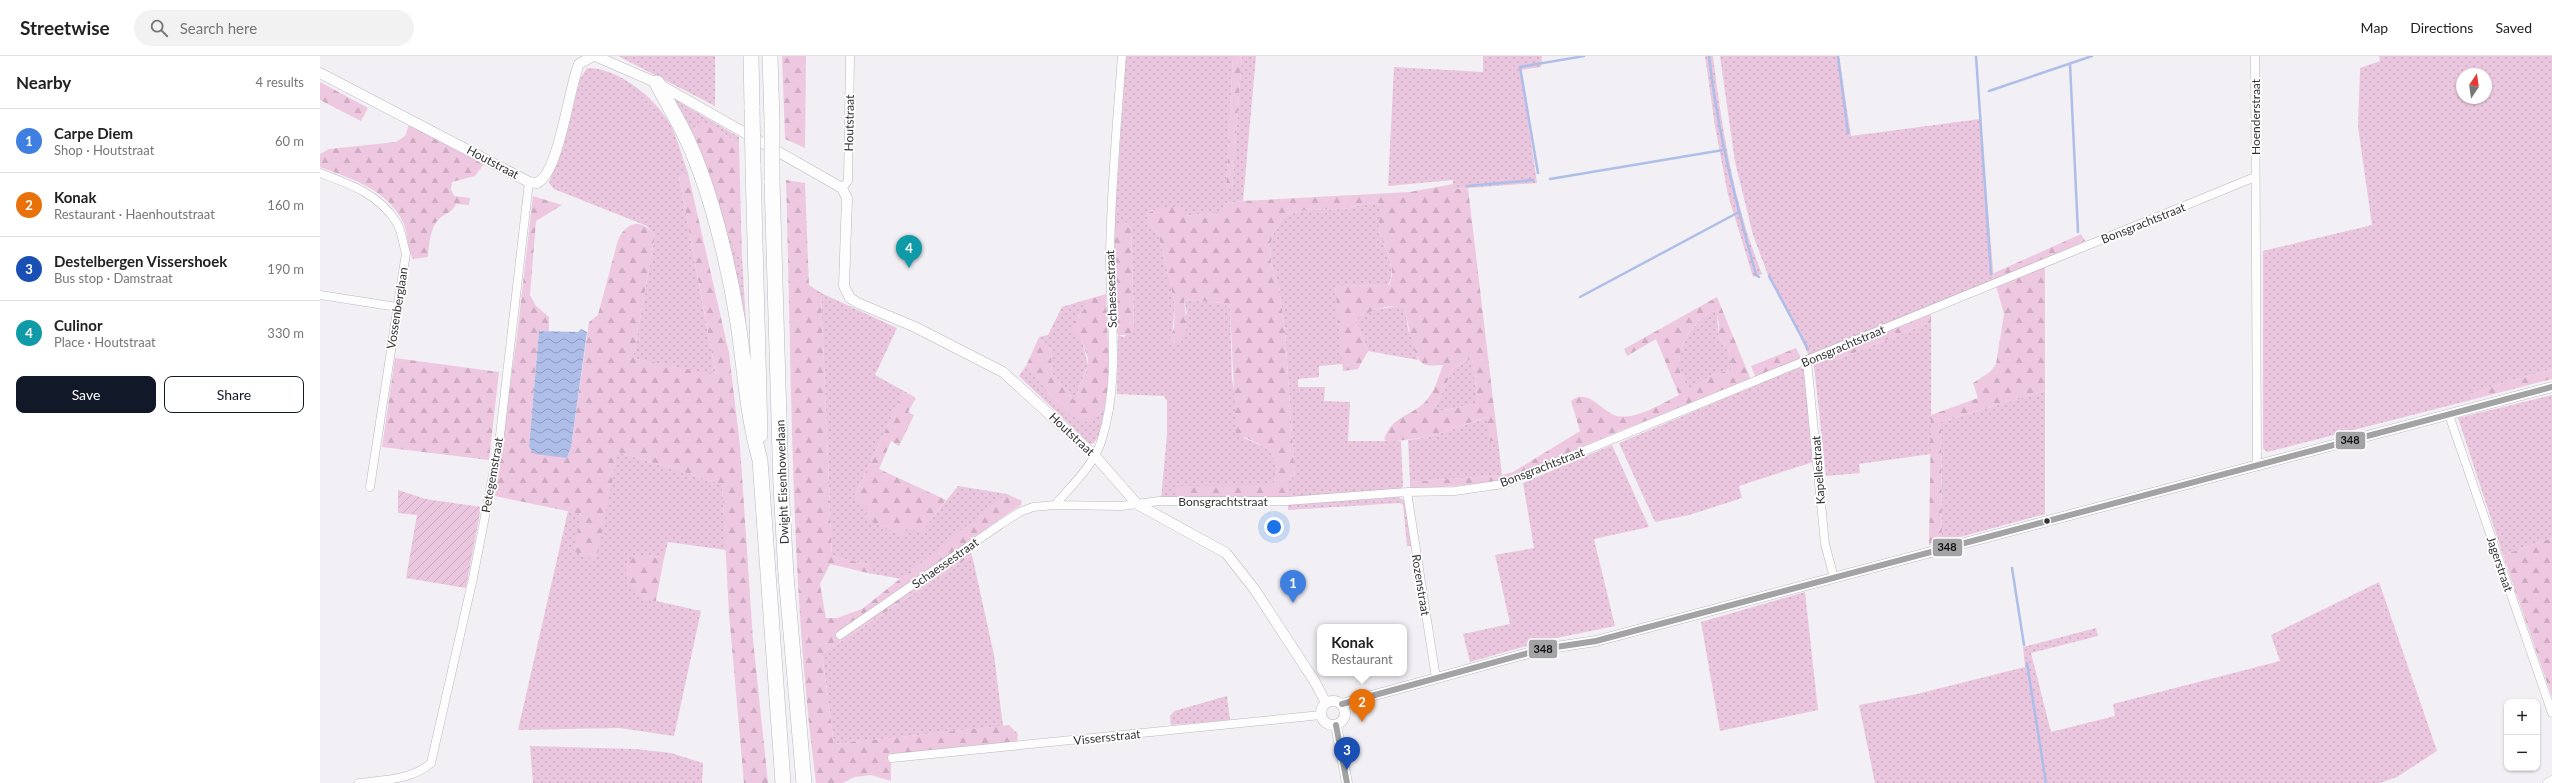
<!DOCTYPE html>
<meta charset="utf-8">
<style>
body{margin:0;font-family:Lato,sans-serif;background:#f2f2f2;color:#222}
.controls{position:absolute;right:12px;bottom:12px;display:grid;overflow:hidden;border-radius:8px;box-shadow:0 1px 3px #0004}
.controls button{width:36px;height:36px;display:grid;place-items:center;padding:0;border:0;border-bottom:1px solid #e0e0e0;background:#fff;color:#222;font:20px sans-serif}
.compass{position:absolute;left:2136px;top:12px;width:36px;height:36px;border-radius:50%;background:#fff;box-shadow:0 1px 3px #0004;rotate:13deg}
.you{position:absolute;left:954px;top:471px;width:14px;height:14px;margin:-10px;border:3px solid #fff;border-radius:50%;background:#1a73e8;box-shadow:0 0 0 6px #1a73e833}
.badge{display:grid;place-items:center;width:26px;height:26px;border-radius:50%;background:#111827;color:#fff;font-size:13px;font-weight:700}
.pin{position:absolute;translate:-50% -33px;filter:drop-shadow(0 1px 2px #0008)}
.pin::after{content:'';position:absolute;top:21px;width:14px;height:12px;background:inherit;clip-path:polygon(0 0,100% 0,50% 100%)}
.popup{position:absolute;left:997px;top:568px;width:90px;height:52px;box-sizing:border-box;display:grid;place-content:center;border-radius:8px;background:#fff;filter:drop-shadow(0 1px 3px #0005);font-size:13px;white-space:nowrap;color:#767676}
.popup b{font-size:15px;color:#222}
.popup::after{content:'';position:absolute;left:50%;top:100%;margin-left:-8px;border:8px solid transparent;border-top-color:#fff}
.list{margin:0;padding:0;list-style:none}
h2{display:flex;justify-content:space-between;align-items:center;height:52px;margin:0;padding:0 16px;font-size:17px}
h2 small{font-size:13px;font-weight:400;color:#767676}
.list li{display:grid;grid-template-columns:26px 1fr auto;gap:12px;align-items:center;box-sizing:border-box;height:64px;padding:0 16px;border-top:1px solid #e0e0e0}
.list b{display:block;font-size:15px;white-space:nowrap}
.list p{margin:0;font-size:13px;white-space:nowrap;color:#767676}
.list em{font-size:13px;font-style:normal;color:#767676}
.actions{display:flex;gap:8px;padding:12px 16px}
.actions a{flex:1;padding:9px 0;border:1px solid #111827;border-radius:8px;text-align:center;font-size:14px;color:#111827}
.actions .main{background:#111827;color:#fff}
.icon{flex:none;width:22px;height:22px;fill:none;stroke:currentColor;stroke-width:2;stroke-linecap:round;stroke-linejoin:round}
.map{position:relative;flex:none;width:2232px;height:727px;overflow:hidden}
header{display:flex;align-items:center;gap:24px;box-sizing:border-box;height:56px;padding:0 20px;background:#fff;border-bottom:1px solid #e0e0e0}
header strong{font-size:19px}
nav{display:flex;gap:22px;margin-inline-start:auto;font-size:14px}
.search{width:280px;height:36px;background:#f2f2f2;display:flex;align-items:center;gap:10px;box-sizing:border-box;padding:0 14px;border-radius:22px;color:#767676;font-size:15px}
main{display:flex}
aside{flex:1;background:#fff}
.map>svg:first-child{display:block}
.grass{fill:url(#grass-dots);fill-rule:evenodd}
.forest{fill:url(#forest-firs);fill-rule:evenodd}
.garden{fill:url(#garden-furrows)}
.water{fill:url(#water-waves)}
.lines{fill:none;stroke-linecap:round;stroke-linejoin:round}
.stream{stroke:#aebee9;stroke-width:2.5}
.minor-casing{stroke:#bab8bc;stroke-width:9}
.tertiary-casing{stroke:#bab8bc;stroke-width:11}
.motorway-casing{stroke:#bab8bc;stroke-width:16}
.minor{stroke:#fdfdfe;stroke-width:8}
.tertiary{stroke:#fdfdfe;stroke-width:10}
.motorway{stroke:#fdfdfe;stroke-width:15}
.motorway-bridge-casing{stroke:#bab8bc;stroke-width:16;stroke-linecap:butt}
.motorway-bridge{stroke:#fdfdfe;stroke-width:15}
.bus-1-casing{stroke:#fff;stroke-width:9}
.bus-1{stroke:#a3a2a4;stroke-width:6}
.bus-dot{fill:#333135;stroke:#fff;stroke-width:1.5}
.labels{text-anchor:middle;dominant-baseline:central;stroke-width:3.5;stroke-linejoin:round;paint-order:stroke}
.street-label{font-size:12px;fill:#333135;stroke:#fff}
.line-badge{stroke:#fff;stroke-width:1.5}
.pale-badge-label{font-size:11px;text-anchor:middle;font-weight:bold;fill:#111}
</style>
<header>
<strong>Streetwise</strong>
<div class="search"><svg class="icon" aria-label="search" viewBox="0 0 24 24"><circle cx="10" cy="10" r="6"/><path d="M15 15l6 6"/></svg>Search here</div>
<nav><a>Map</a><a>Directions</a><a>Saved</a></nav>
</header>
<main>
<aside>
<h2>Nearby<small>4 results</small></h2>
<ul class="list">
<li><span class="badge" style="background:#3f7fe0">1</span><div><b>Carpe Diem</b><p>Shop · Houtstraat</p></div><em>60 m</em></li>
<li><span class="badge" style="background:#e8710a">2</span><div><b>Konak</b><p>Restaurant · Haenhoutstraat</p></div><em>160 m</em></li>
<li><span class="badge" style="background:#1a4fb4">3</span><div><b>Destelbergen Vissershoek</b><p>Bus stop · Damstraat</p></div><em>190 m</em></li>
<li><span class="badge" style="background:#0f9aa8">4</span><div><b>Culinor</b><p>Place · Houtstraat</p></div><em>330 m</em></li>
</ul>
<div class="actions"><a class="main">Save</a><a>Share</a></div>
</aside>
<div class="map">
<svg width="2232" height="727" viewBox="0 0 2232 727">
<defs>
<pattern id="grass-dots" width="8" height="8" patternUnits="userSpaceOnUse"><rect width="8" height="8" fill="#eac7de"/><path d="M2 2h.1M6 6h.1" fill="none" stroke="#c9abbf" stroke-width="1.8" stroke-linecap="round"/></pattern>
<pattern id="forest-firs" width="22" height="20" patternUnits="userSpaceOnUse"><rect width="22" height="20" fill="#eec8e0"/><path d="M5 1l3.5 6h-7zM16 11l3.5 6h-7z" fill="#cdacc1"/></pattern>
<pattern id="garden-furrows" width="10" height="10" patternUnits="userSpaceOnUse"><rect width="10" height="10" fill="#eac7de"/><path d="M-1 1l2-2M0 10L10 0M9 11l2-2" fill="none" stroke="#c9abbf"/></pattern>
<pattern id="water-waves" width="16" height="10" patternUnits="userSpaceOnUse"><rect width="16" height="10" fill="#aebee9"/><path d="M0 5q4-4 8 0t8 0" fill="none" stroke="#8e9bbe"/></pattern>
</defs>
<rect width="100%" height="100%" fill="#f2f0f5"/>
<path class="grass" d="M298 0H395V50Z
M806 0H913L906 132H912L922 0H936L923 145 903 148 904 156 864 160 832 154 827 158V164L839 181 855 248 852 279 867 258 864 244 902 247 910 252 912 324 924 382 947 392 957 406 954 429 841 443 847 378V345L844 340 797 338 798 279 804 281 814 272 811 170 794 175Z
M1163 0H1222L1221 11 1201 14 1217 127 1133 133V124L1068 130 1074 11 1163 16Z
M1385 0H1393C1402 74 1414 148 1442 218L1433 221 1408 139 1395 70Z
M1400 0H1519L1531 80 1660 63 1674 224 1489 301 1473 263 1449 222 1433 179 1415 106Z
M2059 0H2232V313L2150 337 2151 344 1947 396 1943 392V195L2052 169 2038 71 2040 12 2060 5ZM2142 18H2166V42H2142Z
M267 12C299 12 335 42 350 68 358 83 362 101 368 117L359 121 396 320 313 302 335 179 327 170 234 133 229 127 247 76 260 23Z
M354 43 419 81V89L396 71H377L371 78Z
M1053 147 1062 150C1062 157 1058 167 1059 175 1063 191 1078 212 1068 229L1015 230 1023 308 999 310V321L978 323V331H1005L1004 345 1030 346 1028 385H1081L1083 430 1081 433 968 441V424L975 423 965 276 959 231 951 207 950 189 954 176 964 160 985 154 1022 153Z
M398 166C403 170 408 175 411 181 415 189 411 198 422 202L426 267H422Z
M501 237 577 272 555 319 584 335 533 443 587 471 601 476 638 430 687 438 582 523 548 517 550 509 512 500Z
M765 244V252L758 260V277L762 284 768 310 759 331 757 345 754 344 732 317 731 294 719 281 728 279 742 251Z
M1078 250 1085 251 1088 274 1094 283 1098 304 1048 295 1036 265 1047 255Z
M1394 255 1397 258 1399 282 1408 294 1413 313 1392 319 1369 334C1366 327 1358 316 1359 308 1359 288 1376 261 1394 255Z
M1611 266V398L1539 408 1540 417 1506 420 1494 310 1496 306 1513 298 1516 304Z
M1152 302 1158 347 1120 355 1115 352 1133 313Z
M707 308 730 339 746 355 777 360 785 351 779 379 774 387 770 388 699 320Z
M1479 311 1485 314 1493 406 1419 430 1422 442 1369 459 1335 466 1299 387Z
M1725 335V458L1622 486 1621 366Z
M2232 339V482L2183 499 2138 362Z
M1168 361 1170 385H1178L1182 419 1090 426 1088 384 1109 381Z
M1292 389 1329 471 1274 483 1295 570 1231 583 1150 606 1143 578 1190 568 1175 499 1214 492 1203 427Z
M298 396 402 428 406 494 348 486 344 502 328 499 324 545H336L381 555 354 680 300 672 198 674 248 455 261 458Z
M1079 441 1086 446 1091 490H1087L1083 449 1080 447 968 454V449Z
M652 499 674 599 683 670 514 688 502 598Z
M2059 526 2117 695 2077 721 2060 727H1555L1539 649 1597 638 1705 611 1703 591 1776 572 1778 580 1711 597 1731 676 1795 660 1793 648 1960 605 1951 579Z
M1485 536 1498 654 1400 675 1381 566Z
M907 640 910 664 851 669 850 660 854 655Z
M210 690 315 693 351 697 383 707 382 727H213Z"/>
<path class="forest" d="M462 0H486L485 92 465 83Z
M913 0H922L912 132H906Z
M0 26 48 52 41 65 0 44Z
M386 67 396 71 419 89 422 202 415 199 411 182 398 166 371 78 377 71Z
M89 69 164 108 155 120 132 126 131 133 134 140 150 142 149 149 136 148C133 156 126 157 120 162 110 171 109 188 108 201L93 203C87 194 88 179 84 168 69 134 32 123 0 111V98L9 93 76 86 85 80Z
M368 117 409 297 420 390 433 584 448 727H424L409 558 402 428 298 396 276 506 254 495 261 458 175 440 197 280 213 140 242 149 216 165 210 239 216 250 229 261V275H219L209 391 247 402 251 391 269 266 278 259 298 184C307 164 322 163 335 179L313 302 396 319 359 121Z
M466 124 485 127 489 229 501 237 512 500 551 509 548 517 510 508 500 528 506 562H517L542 553 687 438 702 445 701 449 645 487 652 499 502 598 514 688 689 669 698 678 697 686 571 698V725L551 719 534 721 523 727H496C470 528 472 325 466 124Z
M1133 128 1134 133 1148 132 1178 385H1170L1167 361 1109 381 1068 386 1064 383C1072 360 1091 360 1105 346 1115 336 1118 322 1123 309 1116 309 1107 311 1102 307 1094 302 1086 261 1085 251 1068 248 1049 253 1036 265L1048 295 1038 313 1023 315 1015 230 1069 229C1078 212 1063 191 1059 175 1057 168 1062 157 1062 150L1053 147 1022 153 985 154 964 160 954 176 950 189 951 207 959 231 965 276 975 423 968 424V441L856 443V434L861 430 954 429 957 406 947 392 916 377 910 252 902 247 864 244C865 260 873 280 854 288L849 285 854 272 855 248 839 181 827 164V158C837 150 850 151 862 151L864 160 903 156V148L923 145 1090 136ZM1152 302 1158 347 1120 355 1115 352 1133 313Z
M806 166 811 170 814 272 811 279H798L796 272 794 175 795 170Z
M1761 178 1765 185 1725 203V335L1621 366 1622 486 1609 489 1611 359 1658 342 1653 327 1670 316 1676 308 1684 258 1676 230 1684 227 1681 220 1674 224V217Z
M786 238 789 318 785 351C781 356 775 363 769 365 750 371 717 322 707 308L719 281 731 294 732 317 754 344H757L759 331 767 314 768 303 762 284 751 272 752 268 765 252V244Z
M1397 241 1431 324 1302 374 1178 426 1090 434V426L1182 419 1193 416 1260 375 1251 345C1268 331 1282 356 1297 360 1317 364 1342 347 1359 339L1336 283 1307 300 1304 293ZM1394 255 1397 258 1399 268V282L1408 294 1413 313 1392 319 1369 334C1366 327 1358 316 1359 308 1359 287 1376 261 1394 255Z
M1611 258V266L1516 304 1513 298Z
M1476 292 1482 304 1436 322 1431 310Z
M75 302 179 316 169 404 62 391Z
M2232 313V323L2151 344 2149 337Z
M584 335 596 342 588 356 594 359 579 390 571 385 559 413 626 444 601 477 587 471 583 481 544 462 549 452 533 443Z
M2232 482V641L2183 499Z
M328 499 344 502 336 545H324C312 532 302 524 307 506L316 500Z"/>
<path class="garden" d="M78 434 106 443 161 451 146 532 86 522 97 459 78 457Z"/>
<path class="water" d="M261 273 267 276 251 391 247 402 215 398 209 391 219 275 258 276Z"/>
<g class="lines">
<path class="stream" d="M1389 0C1397 75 1416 146 1436 219L1439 221
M1518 0 1528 77
M1656 0 1671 218
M1750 8 1758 176
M1669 35 1772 0
M1218 117 1200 11 1264 0
M1230 123 1403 94
M1148 130 1213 124
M1449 220 1488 293
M1260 241 1419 156
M1692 512 1704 589
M1707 607 1726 727"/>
<g class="minor-casing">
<path id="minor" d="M1935 0 1937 404 1939 410
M0 117C30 128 59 138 77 167 82 176 83 188 86 197L50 431
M522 132 528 125 530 0
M0 239 77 251
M1487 305 1505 488 1514 522
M2129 359 2232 657
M1087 436 1116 622
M735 449C751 430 773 410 781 386 801 325 790 262 790 199 791 132 797 67 802 0
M520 579 681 468 700 456 713 451 735 449 802 450 839 445H967L1087 436 1135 435 1183 428 1935 121
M572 702 1001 659
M39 727C64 724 92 724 111 707L153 522 179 388 209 126
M2227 727 2232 724"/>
</g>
<g class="tertiary-casing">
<path id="tertiary" d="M275 0 337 27 522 132 527 142 524 230 530 242 538 247 595 271 683 316 775 400 817 448 906 497 935 534 995 626 1006 647
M0 17 209 126 217 127C239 118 249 31 259 8L273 0
M1001 657a12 12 0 1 1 24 0a12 12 0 1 1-24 0Z
M1022 648 1223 593 1276 585 2232 331
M1016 669 1027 727"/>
</g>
<g class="motorway-casing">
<path id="motorway" d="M431 0 432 52
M450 0 452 65
M337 27C345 43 355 59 363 75 389 126 409 209 418 267 425 313 427 358 440 404L463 727
M433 108 440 379
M452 125 461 430 466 519 484 727"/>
</g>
<use href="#minor" class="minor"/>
<use href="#tertiary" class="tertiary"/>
<use href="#motorway" class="motorway"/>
<g class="motorway-bridge-casing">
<path id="motorway-bridge" d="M432 52 433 108
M452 65V125"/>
</g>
<use href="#motorway-bridge" class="motorway-bridge"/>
<g class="bus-1-casing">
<path id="bus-1" d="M1022 648 1223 593 1276 585 2232 331
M1016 669 1027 727"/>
</g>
<use href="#bus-1" class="bus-1"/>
</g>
<circle class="bus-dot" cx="1727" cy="465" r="3.5"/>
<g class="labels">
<g class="street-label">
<text transform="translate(1935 61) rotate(-90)">Hoenderstraat</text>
<text transform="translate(529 67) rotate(-89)">Houtstraat</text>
<text transform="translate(173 106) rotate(28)">Houtstraat</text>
<text transform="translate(1823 167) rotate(-22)">Bonsgrachtstraat</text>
<text transform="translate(791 233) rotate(-92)">Schaessestraat</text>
<text transform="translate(77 252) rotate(-81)">Vossenberglaan</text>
<text transform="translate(1523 290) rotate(-23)">Bonsgrachtstraat</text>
<text transform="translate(752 378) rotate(43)">Houtstraat</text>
<text transform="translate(1222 411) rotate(-21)">Bonsgrachtstraat</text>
<text transform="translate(1498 414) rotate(-94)">Kapellestraat</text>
<text transform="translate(172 419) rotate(-80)">Petegemstraat</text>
<text transform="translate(462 426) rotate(-92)">Dwight Eisenhowerlaan</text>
<text x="903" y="445">Bonsgrachtstraat</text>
<text transform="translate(625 507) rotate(-35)">Schaessestraat</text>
<text transform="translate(2180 508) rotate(71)">Jagerstraat</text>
<text transform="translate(1101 529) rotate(81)">Rozenstraat</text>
<text transform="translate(787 681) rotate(-6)">Vissersstraat</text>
</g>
</g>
<g class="line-badge">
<rect x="2015" y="375" width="31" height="19" rx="4" fill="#a3a2a4"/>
<rect x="1612" y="482" width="31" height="19" rx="4" fill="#a3a2a4"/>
<rect x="1208" y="583" width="30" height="20" rx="4" fill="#a3a2a4"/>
</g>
<g class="pale-badge-label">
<text x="2030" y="388">348</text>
<text x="1627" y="495">348</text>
<text x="1223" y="597">348</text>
</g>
</svg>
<div class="controls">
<button>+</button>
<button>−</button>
</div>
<svg class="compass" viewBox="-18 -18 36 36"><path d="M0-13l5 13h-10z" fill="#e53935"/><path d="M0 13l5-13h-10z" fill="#767676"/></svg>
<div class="you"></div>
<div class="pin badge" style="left:973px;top:547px;background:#3f7fe0">1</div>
<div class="pin badge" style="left:1042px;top:666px;background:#e8710a">2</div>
<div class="popup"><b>Konak</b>Restaurant</div>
<div class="pin badge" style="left:1027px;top:714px;background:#1a4fb4">3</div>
<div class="pin badge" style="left:589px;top:212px;background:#0f9aa8">4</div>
</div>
</main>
